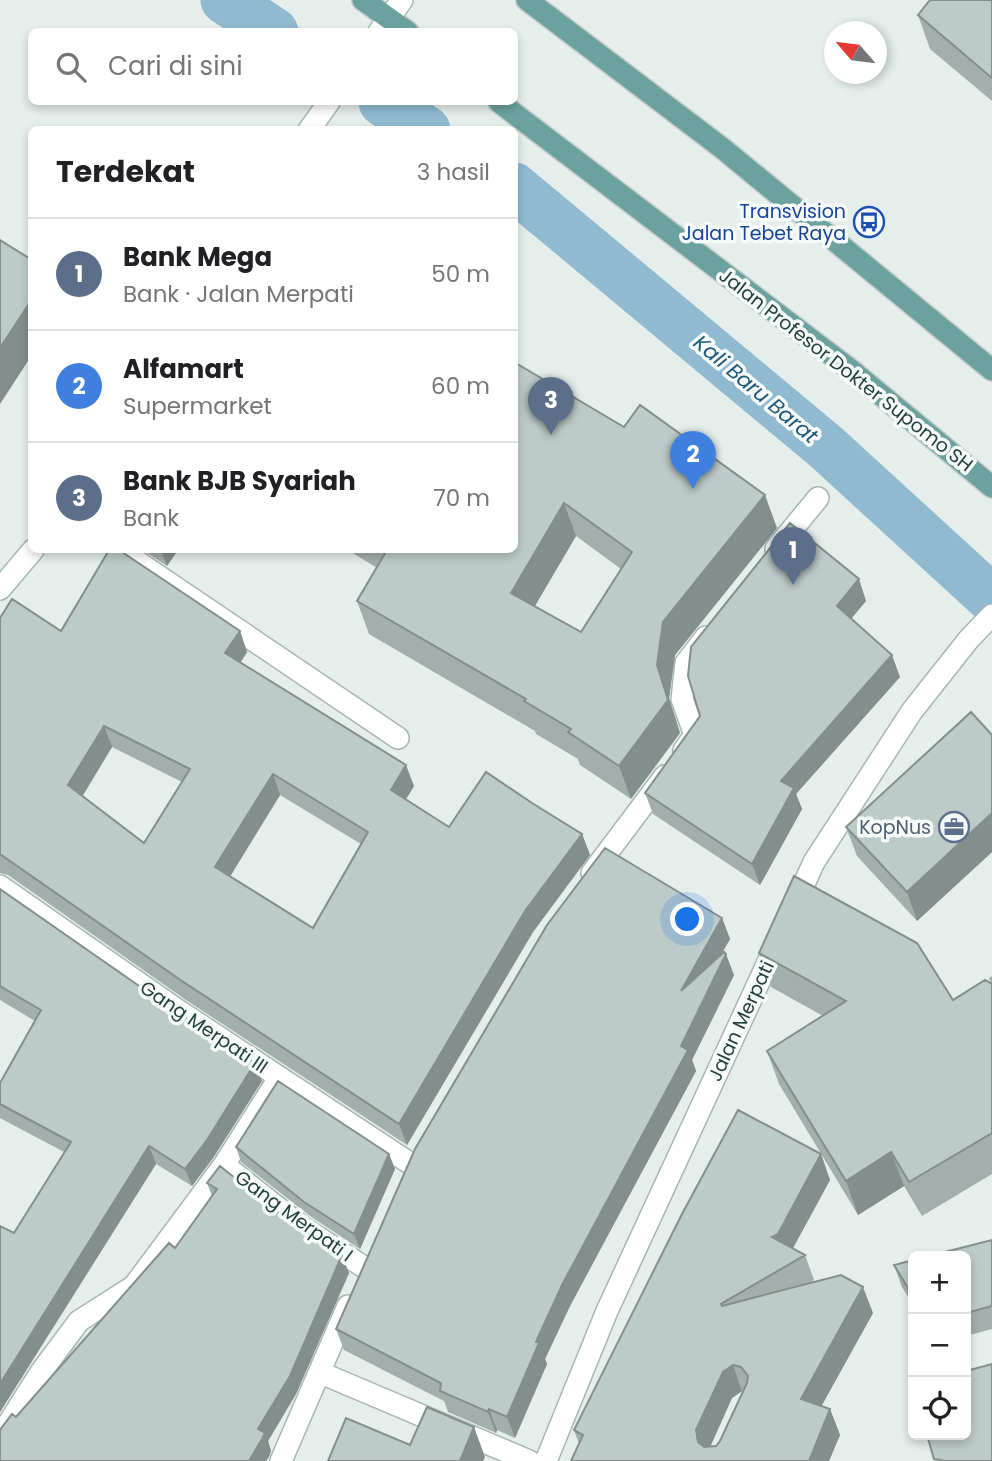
<!DOCTYPE html>
<html lang="id">
<meta charset="utf-8">
<style>
body{margin:0;font-family:Poppins,sans-serif;background:#f2f2f2;color:#202124}
.controls{position:absolute;right:21px;bottom:21px;display:grid;overflow:hidden;border-radius:10px;box-shadow:0 4px 10px #0003}
.controls button{width:63px;height:63px;display:grid;place-items:center;padding:0;border:0;border-bottom:2px solid #e0e0e0;background:#fff;color:#202124;font:35px sans-serif}
.compass{position:absolute;left:824px;top:21px;width:63px;height:63px;border-radius:50%;background:#fff;box-shadow:0 4px 10px #0003;rotate:298deg}
.you{position:absolute;left:688px;top:920px;width:24px;height:24px;margin:-18px;border:5px solid #fff;border-radius:50%;background:#1a73e8;box-shadow:0 0 0 10px #1a73e833}
.badge{display:grid;place-items:center;width:46px;height:46px;border-radius:50%;background:#7d5a40;color:#fff;font-size:23px;font-weight:700}
.pin{position:absolute;translate:-50% -58px;filter:drop-shadow(0 2px 4px #0008)}
.pin::after{content:'';position:absolute;top:37px;width:24px;height:21px;background:inherit;clip-path:polygon(0 0,100% 0,50% 100%)}
.list{margin:0;padding:0;list-style:none}
h2{display:flex;justify-content:space-between;align-items:center;height:91px;margin:0;padding:0 28px;font-size:30px}
h2 small{font-size:23px;font-weight:400;color:#757577}
.list li{display:grid;grid-template-columns:46px 1fr auto;gap:21px;align-items:center;box-sizing:border-box;height:112px;padding:0 28px;border-top:2px solid #e0e0e0}
.list b{display:block;font-size:26px;white-space:nowrap}
.list p{margin:0;font-size:23px;white-space:nowrap;color:#757577}
.list em{font-size:23px;font-style:normal;color:#757577}
.icon{flex:none;width:38px;height:38px;fill:none;stroke:currentColor;stroke-width:2;stroke-linecap:round;stroke-linejoin:round}
.map{position:relative;flex:none;width:992px;height:1461px;overflow:hidden}
.search{position:absolute;background:#fff;box-shadow:0 4px 10px #0003;left:28px;top:28px;width:490px;height:77px;display:flex;align-items:center;gap:18px;box-sizing:border-box;padding:0 24px;border-radius:10px;color:#757577;font-size:26px}
.panel{position:absolute;background:#fff;box-shadow:0 4px 10px #0003;left:28px;top:126px;width:490px;height:427px;border-radius:10px}
.map>svg:first-child{display:block}
.lines{fill:none;stroke-linecap:round;stroke-linejoin:round}
.canal{stroke:#8fbad0;stroke-width:49}
.street-casing{stroke:#a7b6b3;stroke-width:24}
.secondary-casing{stroke:#a3b9b5;stroke-width:24}
.primary-casing{stroke:#c2c9c9;stroke-width:24}
.street{stroke:#fff;stroke-width:21}
.secondary{stroke:#fff;stroke-width:21}
.primary{stroke:#6ba29e;stroke-width:21}
.wall{fill:#a3afac;fill-rule:evenodd}
.shaded-wall{fill:#848e8c}
.building{fill:#bdcbc8;stroke:#848e8c;stroke-width:2;fill-rule:evenodd}
.labels{text-anchor:middle;dominant-baseline:central;stroke-width:7;stroke-linejoin:round;paint-order:stroke}
.transit-label{font-size:19px;fill:#164399;stroke:#f6faf9;text-anchor:end}
.street-label{font-size:19px;fill:#243f3d;stroke:#f6faf9}
.service-label{font-size:19px;fill:#4e5e75;stroke:#f6faf9;text-anchor:end}
.water-label{font-size:21px;font-style:italic;fill:#205a7a;stroke:#f6faf9}
</style>
<div class="map">
<svg width="992" height="1461" viewBox="0 0 992 1461">
<rect width="100%" height="100%" fill="#e5eeeb"/>
<g class="lines">
<path class="canal" d="M225 0 274 32
M383 102 426 130
M514 187 826 447 992 599"/>
<g class="street-casing">
<path id="street" d="M776 549 818 498
M120 550 398 738
M684 750 695 735 682 699 686 663 706 637
M592 873 665 776
M0 886 179 1011 411 1164
M794 906 814 862 912 711 969 639 992 615
M224 1165 302 1227 364 1267
M321 1373 529 1461
M0 1437 41 1372 79 1321 134 1286 224 1165 279 1078
M281 1461 348 1306
M546 1461 607 1311 776 945"/>
</g>
<g class="secondary-casing">
<path id="secondary" d="M379 32 402 0
M309 130 329 102
M0 589 33 550"/>
</g>
<g class="primary-casing">
<path id="primary" d="M363 0 408 32
M527 0 722 148 992 370
M499 102 851 370 992 487"/>
</g>
<use href="#street" class="street"/>
<use href="#secondary" class="secondary"/>
<use href="#primary" class="primary"/>
</g>
<path class="wall" d="M992 0V101L930 49 918 15Z
M514 362 777 528 675 655 669 698 680 733 631 799 580 765 578 759 536 734 535 731 369 634 357 601 377 568 348 550H514ZM576 536 621 569 581 632 535 606Z
M143 550H178L167 566Z
M866 601 851 619 900 677 796 794 802 809 760 885 653 814 645 793 700 716Z
M0 618 61 631H240L247 652 241 662 414 786 406 799 449 827 532 803 582 834 590 855 533 932 407 1145 186 1000 8 875 0 873ZM112 747 182 782 144 843 82 796ZM280 795 361 844 313 928 230 876Z
M992 735V852L917 921 857 856 846 827Z
M0 889 262 1081 213 1158 192 1186 156 1164 0 1412V1226L14 1233 64 1152 0 1118V1083L35 1021 0 1000Z
M722 918 730 939 721 954 734 975 692 1060 696 1071 570 1306 545 1359 547 1364 515 1438 497 1430 496 1433 448 1412 444 1401 344 1350 336 1329Z
M759 953 953 1000 991 983 989 978 992 976V1174L922 1216 904 1186 858 1215 779 1084 767 1051 823 1016 771 987Z
M236 1147 389 1154 395 1169 360 1249 310 1216 241 1162Z
M821 1154 830 1180 793 1248 805 1255 814 1280 810 1283 873 1313 821 1406 830 1409 840 1435 829 1461H571L579 1444 574 1430ZM742 1391H743L720 1441 716 1446 710 1447 732 1398Z
M207 1183 349 1273 296 1394 268 1441 271 1451 266 1461H0L16 1417 175 1248 212 1196Z
M992 1240V1329L966 1336V1256Z
M913 1260V1305L902 1287 894 1265Z"/>
<path class="shaded-wall" d="M32 299V355L0 404V348Z
M765 495 777 528 675 655 669 698 680 733 631 799 619 766 657 665 663 622Z
M564 503 576 536 523 626 511 593Z
M161 550H178L167 566Z
M859 579 866 601 844 627 837 606Z
M240 631 247 652 233 674 225 653Z
M892 655 900 677 796 794 802 809 760 885 752 864 781 781Z
M104 726 112 747 76 807 68 785Z
M406 765 414 786 399 811 391 790Z
M273 774 280 795 223 888 215 867Z
M992 813V852L917 921 907 892Z
M582 834 590 855 533 932 407 1145 399 1124 525 911Z
M722 918 730 939 689 1012 681 991Z
M726 954 734 975 692 1060 696 1071 570 1306 545 1359 547 1364 515 1438 507 1417 536 1342 562 1285Z
M255 1063 262 1081 213 1158 192 1186 185 1169Z
M149 1146 156 1164 0 1412V1384Z
M891 1152 904 1186 858 1215 846 1181Z
M389 1154 395 1169 360 1249 354 1234Z
M821 1154 830 1180 787 1259 772 1237Z
M342 1255 349 1273 296 1394 268 1441 271 1451 269 1457 266 1461H249L258 1429Z
M863 1287 873 1313 811 1425 801 1399Z
M733 1365 742 1391 732 1398 706 1456 698 1442 696 1430 723 1372Z
M489 1409 497 1430 496 1433 488 1412Z
M830 1409 840 1435 829 1461H809Z
M474 1427 485 1457 483 1461H460Z"/>
<path class="building" d="M930 0H992V78L918 15Z
M0 240 32 260V299L0 348Z
M514 362 624 427 640 405 765 495 663 622 657 665 668 700 619 766 568 732 571 729 524 701 526 699 357 601 387 550H514ZM564 503 632 552 581 632 511 593Z
M790 523 859 579 837 606 892 655 781 781 794 788 752 864 645 793 700 716 688 676 691 647Z
M109 550H119L240 631 225 653 406 765 391 790 449 827 486 772 532 803 582 834 525 911 399 1124 179 979 0 854V618L12 599 61 631ZM104 726 190 769 144 843 68 785ZM273 774 368 832 313 928 215 867Z
M971 712 992 735V813L907 892 846 827Z
M605 848 722 918 681 991 724 952 726 954 681 1046 688 1050 562 1285 536 1342 539 1343 507 1417 489 1409 488 1412 440 1391 441 1383 336 1329 415 1149 547 925Z
M794 876 917 943 953 1000 985 980 992 984V1133L909 1182 891 1152 846 1181 767 1051 846 1001 759 953Z
M0 889 165 1004 255 1063 207 1140 185 1169 149 1146 0 1384V1226L14 1233 71 1142 0 1104V1083L41 1010 0 986Z
M278 1081 389 1154 354 1234 304 1202 236 1147Z
M738 1110 821 1154 778 1234 772 1237 805 1255 721 1304 722 1306 841 1275 863 1287 801 1399 830 1409 809 1461H571L583 1435 574 1430 682 1214ZM733 1365 741 1367 748 1376 747 1383 720 1441 716 1446 704 1447 698 1442 696 1430 723 1372Z
M220 1166 287 1220 342 1255 290 1376 258 1429 265 1433 262 1439 249 1461H0V1430L12 1414 16 1417 169 1243 175 1248 217 1189 207 1183Z
M992 1240V1306L966 1313V1256H929Z
M913 1260V1296L894 1265Z
M992 1364V1461H946L934 1459 927 1435H966V1371Z
M427 1407 474 1427 460 1461H328L346 1418 410 1445Z"/>
<defs>
<g id="bus-ring" transform="scale(1.575)"><circle r="9.5" fill="#f6faf9" stroke="#1a4fb4" stroke-width="1.5"/><path d="M-5-6H5V4H4V6H2V4H-2V6H-4V4H-5ZM-3.5-4V0h7V-4ZM-3.5 1.2v1.5H-2V1.2ZM2 1.2v1.5H3.5V1.2Z" fill="#1a4fb4"/></g>
<g id="office-ring" transform="scale(1.575)"><circle r="9.5" fill="#f6faf9" stroke="#5c6f8a" stroke-width="1.5"/><path d="M-6-3h4V-5.5h4V-3h4V5H-6ZM-1-4.5V-3h2v-1.5ZM-6 0V1H6V0Z" fill="#5c6f8a"/></g>
</defs>
<g fill-rule="evenodd">
<use href="#bus-ring" x="869" y="222"/>
<use href="#office-ring" x="954" y="827"/>
</g>
<g class="labels">
<g class="transit-label">
<text x="846" y="211">Transvision<tspan x="846" dy="22">Jalan Tebet Raya</tspan></text>
</g>
<g class="street-label">
<text transform="translate(846 370) rotate(38)">Jalan Profesor Dokter Supomo SH</text>
<text transform="translate(741 1021) rotate(-65)">Jalan Merpati</text>
<text transform="translate(204 1027) rotate(34)">Gang Merpati III</text>
<text transform="translate(294 1216) rotate(36)">Gang Merpati I</text>
</g>
<g class="service-label">
<text x="931" y="827">KopNus</text>
</g>
<g class="water-label">
<text transform="translate(756 389) rotate(40)">Kali Baru Barat</text>
</g>
</g>
</svg>
<div class="controls">
<button>+</button>
<button>−</button>
<button><svg class="icon" aria-label="locate" viewBox="0 0 24 24"><circle cx="12" cy="12" r="6"/><path d="M12 2v4M12 18v4M2 12h4M18 12h4"/></svg></button>
</div>
<svg class="compass" viewBox="-18 -18 36 36"><path d="M0-13l5 13h-10z" fill="#e53935"/><path d="M0 13l5-13h-10z" fill="#757577"/></svg>
<div class="you"></div>
<div class="pin badge" style="left:793px;top:585px;background:#5c6f8a">1</div>
<div class="pin badge" style="left:693px;top:489px;background:#3f7fe0">2</div>
<div class="pin badge" style="left:551px;top:435px;background:#5c6f8a">3</div>
<div class="search"><svg class="icon" aria-label="search" viewBox="0 0 24 24"><circle cx="10" cy="10" r="6"/><path d="M15 15l6 6"/></svg>Cari di sini</div>
<section class="panel">
<h2>Terdekat<small>3 hasil</small></h2>
<ul class="list">
<li><span class="badge" style="background:#5c6f8a">1</span><div><b>Bank Mega</b><p>Bank · Jalan Merpati</p></div><em>50 m</em></li>
<li><span class="badge" style="background:#3f7fe0">2</span><div><b>Alfamart</b><p>Supermarket</p></div><em>60 m</em></li>
<li><span class="badge" style="background:#5c6f8a">3</span><div><b>Bank BJB Syariah</b><p>Bank</p></div><em>70 m</em></li>
</ul>
</section>
</div>
